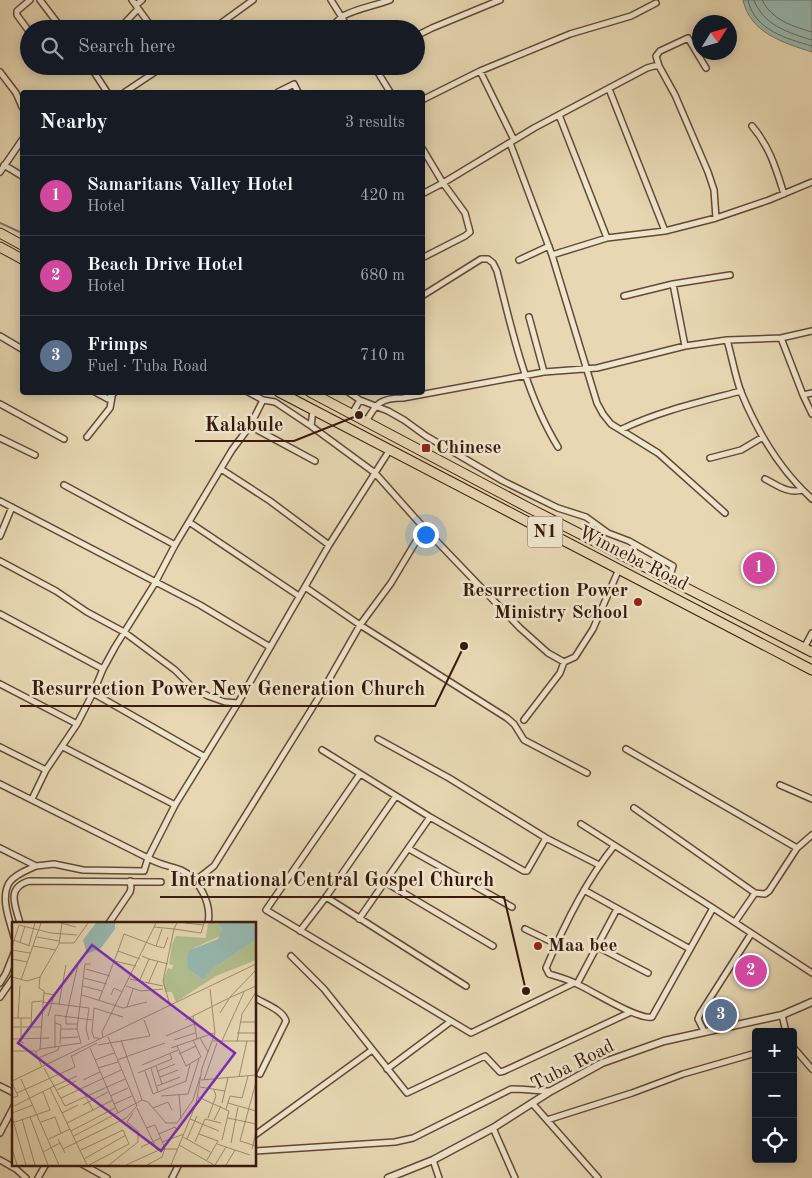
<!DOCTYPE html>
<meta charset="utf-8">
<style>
body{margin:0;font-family:"Old Standard TT",serif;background:#20242c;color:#f1f3f6}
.controls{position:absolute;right:15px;bottom:15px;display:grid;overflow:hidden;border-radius:5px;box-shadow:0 2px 12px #0003}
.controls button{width:45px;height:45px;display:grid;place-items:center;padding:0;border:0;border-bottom:1px solid #363941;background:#171b24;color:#f1f3f6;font:25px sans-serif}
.compass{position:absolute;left:692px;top:15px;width:45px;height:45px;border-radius:50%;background:#171b24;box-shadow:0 2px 12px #0003;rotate:53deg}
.you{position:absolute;left:425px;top:534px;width:18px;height:18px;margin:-12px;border:4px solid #fff;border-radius:50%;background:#1a73e8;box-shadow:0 0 0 8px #1a73e833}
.badge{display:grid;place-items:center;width:32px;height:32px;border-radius:50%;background:#c59692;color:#fff;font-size:16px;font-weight:700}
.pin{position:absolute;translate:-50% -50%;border:2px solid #fff;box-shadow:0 1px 5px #0006}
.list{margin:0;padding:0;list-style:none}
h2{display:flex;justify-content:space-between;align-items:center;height:65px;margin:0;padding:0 20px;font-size:21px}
h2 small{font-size:16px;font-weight:400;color:#9ea1a6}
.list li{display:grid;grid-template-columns:32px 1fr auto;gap:15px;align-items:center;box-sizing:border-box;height:80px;padding:0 20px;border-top:1px solid #363941}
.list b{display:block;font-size:19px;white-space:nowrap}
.list p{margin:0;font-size:16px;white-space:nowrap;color:#9ea1a6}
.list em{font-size:16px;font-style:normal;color:#9ea1a6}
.icon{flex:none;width:28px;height:28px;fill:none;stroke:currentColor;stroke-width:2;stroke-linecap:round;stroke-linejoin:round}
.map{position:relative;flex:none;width:812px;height:1178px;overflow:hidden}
.search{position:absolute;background:#171b24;box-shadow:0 2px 12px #0003;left:20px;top:20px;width:405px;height:55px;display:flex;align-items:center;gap:12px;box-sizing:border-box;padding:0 18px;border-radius:28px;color:#9ea1a6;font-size:19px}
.panel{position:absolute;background:#171b24;box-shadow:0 2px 12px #0003;left:20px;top:90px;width:405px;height:305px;border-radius:5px}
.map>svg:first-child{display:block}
.water{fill:#97b9b1;stroke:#71796f}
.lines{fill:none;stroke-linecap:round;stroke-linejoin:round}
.shore{stroke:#68695e;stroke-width:1}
.stream{stroke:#71796f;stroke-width:2}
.minor-casing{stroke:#644935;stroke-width:8}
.tertiary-casing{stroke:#644935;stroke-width:9}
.trunk-casing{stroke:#38190b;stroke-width:11}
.minor{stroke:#efe6ce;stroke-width:5}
.tertiary{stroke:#efe6ce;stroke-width:6}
.trunk{stroke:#e7d8b3;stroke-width:9}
.poi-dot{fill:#8f2418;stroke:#efe6ce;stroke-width:2}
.labels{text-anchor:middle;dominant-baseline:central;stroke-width:5;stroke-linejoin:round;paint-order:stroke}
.shield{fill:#efe6ce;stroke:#6f5646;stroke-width:1}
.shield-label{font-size:18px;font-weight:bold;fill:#38190b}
.poi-label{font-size:19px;font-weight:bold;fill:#38190b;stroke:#efe6ce;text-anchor:start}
.street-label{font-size:19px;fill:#38190b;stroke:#efe6ce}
.inset-road{fill:none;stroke:#a18c70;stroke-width:1}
.view{fill:#7b2cbf;fill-opacity:0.15;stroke:#7b2cbf;stroke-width:2.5}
.inset-edge{fill:none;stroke:#38190b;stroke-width:2.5}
.leader{fill:none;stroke:#38190b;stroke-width:2}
.callout-dot{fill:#38190b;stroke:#efe6ce;stroke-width:2}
.callout-label{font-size:20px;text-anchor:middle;font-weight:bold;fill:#38190b;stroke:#efe6ce;stroke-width:5;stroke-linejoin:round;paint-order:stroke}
</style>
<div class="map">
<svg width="812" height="1178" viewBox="0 0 812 1178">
<rect width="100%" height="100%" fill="#e7d8b3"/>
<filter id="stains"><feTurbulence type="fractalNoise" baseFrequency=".004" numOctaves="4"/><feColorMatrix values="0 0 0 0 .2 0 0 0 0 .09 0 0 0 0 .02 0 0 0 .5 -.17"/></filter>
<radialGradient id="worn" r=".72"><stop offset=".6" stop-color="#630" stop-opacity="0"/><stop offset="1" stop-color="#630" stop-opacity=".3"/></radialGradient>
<path class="water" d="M743 0H812V52C784 43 750 33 743 0Z"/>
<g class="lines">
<path class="shore" d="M748 0C754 30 787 39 812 46
M754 0C763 25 789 33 812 40
M762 0C772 20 792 26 812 32"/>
<path class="stream" d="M0 223 22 233"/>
<g class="minor-casing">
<path id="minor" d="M40 0 62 29
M132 0 153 29
M331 0 349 29
M136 5 142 0
M119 29 138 9
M213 29 253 0
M327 29C334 26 337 20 343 16 358 8 374 6 390 0
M28 30 17 15V11L30 0
M416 36 432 28 500 0
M90 66 107 92
M374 66 390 92
M706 68 688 38 660 51 656 56 659 66 675 95 708 172 714 190 716 218
M480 71 514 140
M0 72 16 93 22 107
M609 89 665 231
M125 92 164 66
M278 92 294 84 298 92
M422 100 480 71 570 34 631 16 656 3
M559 115 607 238
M752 126C770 147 776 169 784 194
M510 143 552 255 597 403 603 414 611 424 658 453 725 513
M422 148 443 183 465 213 470 232 465 236 422 258
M4 165 22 176
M0 172 22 140
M422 194 443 183 534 128 647 68 654 66H659
M552 255 607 238 665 231 716 218 769 200 812 182
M519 260 549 246
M673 284 730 275
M422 296 481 259H488L493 263 497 271C512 331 526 395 558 447
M624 296 673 284 685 346
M529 317 544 372
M0 336 22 349
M781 338 803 395 812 414
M727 340C732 357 735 376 741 392 757 431 781 471 812 499
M95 392 108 399 115 392
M248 392 263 400 275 402 311 426 313 410
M348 392 360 400 352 414
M803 395 812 393
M360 400 388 411 404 420 426 436 503 481 558 508 586 517 608 533 629 541 673 566 669 579
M0 404 64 439
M366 422C376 403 381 398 403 398L544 372 597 368 685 346 727 340 781 338 812 331
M250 426 315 461
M311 426 375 473 424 528 520 628 548 653 564 662 575 657 593 629 619 569
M622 429C660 411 700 402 741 391
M87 437 110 408 112 397
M0 438 35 455
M710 458 741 450 763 437
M221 469 270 501 329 545
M765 479C777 485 788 494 802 490
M64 485 175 545
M0 501 200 605 270 647
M189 522 299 596
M0 536 12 507
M586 536 593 522
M0 561 56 591 87 612 124 632 175 670 193 688 208 696 225 702 238 703
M305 587 360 625 507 718 514 724 524 740 587 773
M0 614 103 669
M804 648 812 633
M0 684 77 724
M93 693 205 757
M524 720 560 673 564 662
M378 739 449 778 546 838 599 865
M0 747 46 770
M63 747 175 805
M626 749 797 848
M322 750 430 817 524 871H527L546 838
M360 774 266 910 471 1033 574 983
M0 784 148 858C162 866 168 865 181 870 199 878 212 904 208 923
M780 785 812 799
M32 799 46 770 77 724 93 693 103 669 115 647 155 583 175 545 232 450 250 426 263 400
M634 808 755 893
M581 824 713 908 812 973
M614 846C585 882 564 925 546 968L549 974C559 977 570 980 579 985 594 992 638 1020 652 1017L713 908
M0 848 36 866 54 864 83 870 144 871 148 858 175 805 238 703 329 545 389 451
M409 849 512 907
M194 879 200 877 214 866 319 697 360 625 391 583 424 528
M385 882 493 946
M584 890 690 949
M326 897 466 986
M359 919 430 817
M735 922 755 893 765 894 769 891 797 848 812 835
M20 923C15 905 6 888 29 881L161 882
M109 923 130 892 131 888 130 881
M525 929 556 944
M300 931 326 897 396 796
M14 937C10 921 0 899 9 883 14 875 27 870 36 866
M598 947 648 973
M291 956 324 989 407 1093 485 1056 500 1072 504 1071 631 1012
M0 983 6 973 14 953
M577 984 617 909
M0 997 14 977
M255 998C265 1004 283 1010 286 1021L260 1074
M782 1015 786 1032
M704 1031 698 1019 700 1014 751 934
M793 1047 812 1069
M387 1069 450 1022
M0 1086 14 1093
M532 1103 598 1178
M547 1120 632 1093 683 1074 756 1053
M493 1128 515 1178
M0 1133 14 1106
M255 1135 372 1050
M255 1151 395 1142 413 1138 511 1089C525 1089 537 1091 551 1091
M0 1160 16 1169 26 1178
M433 1160 439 1178
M82 1164 107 1178
M38 1178 46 1164
M172 1178 179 1164"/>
</g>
<g class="tertiary-casing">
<path id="tertiary" d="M388 1178 433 1160 493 1128 551 1091 602 1063 664 1041 782 1015 812 1002"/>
</g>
<g class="trunk-casing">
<path id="trunk" d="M0 233 22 245
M0 247 22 259
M279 392 812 670
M310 392 531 509 812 652"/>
</g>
<use href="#minor" class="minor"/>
<use href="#tertiary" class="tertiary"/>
<use href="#trunk" class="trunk"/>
</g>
<g class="poi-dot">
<rect x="421" y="443" width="10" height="10" rx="2.5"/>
<circle cx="638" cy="602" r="5"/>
<circle cx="538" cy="946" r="5"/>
</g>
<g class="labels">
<rect class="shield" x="527.5" y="516.5" width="35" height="31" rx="4"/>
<g class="shield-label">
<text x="545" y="532">N1</text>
</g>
<g class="poi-label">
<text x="436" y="448">Chinese</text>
<text x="628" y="591" text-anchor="end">Resurrection Power<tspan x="628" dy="22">Ministry School</tspan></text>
<text x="548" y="946">Maa bee</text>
</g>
<g class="street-label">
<text transform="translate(633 559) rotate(27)">Winneba Road</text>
<text transform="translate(573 1066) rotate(-27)">Tuba Road</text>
</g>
</g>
<g transform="translate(12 922)">
<rect width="244" height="244" fill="#e7d8b3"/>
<path d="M196 1H206L210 8 208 14 182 26 175 34 180 50 191 58 202 46 244 18V38L204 54 164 80 160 70H153L151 59 156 46 160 47 161 43 157 42 160 22 164 14 194 16Z" fill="#b2bf8f"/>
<path d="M84 1H103V7L89 26 75 32 71 18ZM206 1H244V18L202 46 191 58 176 47 175 34 178 28 206 17 210 8Z" fill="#97b9b1"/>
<path class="inset-road" d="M49 1 64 5M173 1 192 3M142 5 162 7 165 1M25 15 47 19M1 18 18 24M8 20 13 4M47 21H62L76 1M17 23 23 1M21 24 44 28M144 24 152 26 156 15M0 25 7 3 39 11 65 13M0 28 18 31M0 37 15 40M128 37 106 29 112 12 144 24 150 7M137 37 156 42M102 39 124 44M74 47 98 54M0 55 15 59 28 55 47 22 50 1M72 56 95 62M118 57 151 64M9 58 29 1M127 60 137 37 130 34M136 62 146 39M71 64 90 69M114 64 129 69 151 67M32 71 42 73 36 94M70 73 111 86 135 80M99 73 102 66 110 70M217 76 244 64M87 78 106 29M30 80 77 86 74 107 77 118M47 82 54 43M158 83 151 59 162 7 189 11 192 1M115 85 121 67M208 91 217 77M181 94 185 117M54 95 66 42M54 95V102H65M0 96H18M6 96 8 64M9 96V120L12 121M173 98 217 76 244 48M228 100H244M43 101 49 103 48 122M0 105H29M19 105 20 80 30 79M49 107H65M225 111H244M154 114 182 102M48 116 66 115M88 116H82L80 110 82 86 111 95M91 116 90 110 144 1M188 116 196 130M0 117 37 116M109 118 130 178M162 118 183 111M201 119H244M225 120 230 92 244 70M209 121 232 70M86 123 138 114 132 98M165 124 174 144 189 135 181 118M43 126V93L80 98M78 126 106 191M159 126 202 111M28 127 69 121 65 107 73 42H79M0 129H23L30 145M24 130 28 127 32 69 27 66 28 55M167 132 184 124M60 134 85 121M26 136 46 128 47 125M83 138 102 131M105 138 153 121M130 143 166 128M144 144 150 162M86 146 106 140M139 146 146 170M133 149 141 172 174 159 178 142M146 149 163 142M126 151 160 137 158 132M65 154 42 164 53 184 113 157M148 155 166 148M227 155 235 119M9 157 47 243M71 158 88 150M189 158 244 153M192 158 205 121M0 159 244 42M244 160 228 219 244 224M145 164 168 155M188 165 213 169M38 166 75 243M69 166 81 188M45 168 64 159M5 171 63 145 59 133M167 172 169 197M98 174 116 166M149 174 176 172 187 137M186 175 217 189 210 218M0 176 6 174 0 161M49 176 109 148M210 181 216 156M216 181 244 189M102 182 120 174M71 183 96 170M0 185 42 164 32 146M125 186 145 228M141 186 156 180 160 188M214 187 218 174 230 176 236 154M0 191 21 183M50 191 66 183M0 195 14 243M18 195 36 243M196 196 204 174 202 168M216 196 244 202M10 197 23 243M178 197 207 209M202 198 209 184M29 200 43 195 49 211M0 201 38 188 31 170M55 201 101 178M134 206 143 203 153 226M59 209 103 186M147 212 163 205 165 209M187 212 206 219 195 238M62 214 130 178 136 180 154 201H165L181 178 188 155M171 215 200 231M37 217 58 207M46 217 53 231M175 217 185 194M150 220 172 212M183 220 193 197 209 201M219 221 226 185M205 222 238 233M167 223 202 243M129 225 149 216M0 227 5 243M51 227 114 196 125 184 96 115M240 227 244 210M69 228 111 208 117 222 77 243M31 230 48 221M72 237 114 213M97 243 126 220V209L115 200 121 191M114 243 149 227H165M135 243 150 235 153 226M159 243 184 182 190 146 203 111 198 67M203 243 214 225M214 243 223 228"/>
<path class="view" d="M80 23 223 131 149 229 6 121Z"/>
<rect width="244" height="244" class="inset-edge"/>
</g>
<path class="leader" d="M359 415L294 441H195M464 646L435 706H20M526 991L504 897H160"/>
<g class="callout-dot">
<circle cx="359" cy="415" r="5"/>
<circle cx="464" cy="646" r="5"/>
<circle cx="526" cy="991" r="5"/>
</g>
<g class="callout-label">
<text x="244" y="431">Kalabule</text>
<text x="228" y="695">Resurrection Power New Generation Church</text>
<text x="332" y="886">International Central Gospel Church</text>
</g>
<rect width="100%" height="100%" filter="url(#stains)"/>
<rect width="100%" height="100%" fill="url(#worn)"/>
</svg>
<div class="controls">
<button>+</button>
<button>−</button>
<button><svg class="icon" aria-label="locate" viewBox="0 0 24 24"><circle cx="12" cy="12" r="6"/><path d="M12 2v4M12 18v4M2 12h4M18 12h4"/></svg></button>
</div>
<svg class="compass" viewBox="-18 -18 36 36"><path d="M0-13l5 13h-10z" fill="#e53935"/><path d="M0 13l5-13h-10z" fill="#9ea1a6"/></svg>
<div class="you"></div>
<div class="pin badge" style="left:759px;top:568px;background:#d1479c">1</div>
<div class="pin badge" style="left:751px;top:971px;background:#d1479c">2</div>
<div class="pin badge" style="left:721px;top:1015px;background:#5c6f8a">3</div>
<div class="search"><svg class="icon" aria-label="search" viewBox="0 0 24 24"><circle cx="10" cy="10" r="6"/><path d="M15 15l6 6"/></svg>Search here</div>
<section class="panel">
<h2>Nearby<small>3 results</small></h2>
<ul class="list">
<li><span class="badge" style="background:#d1479c">1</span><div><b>Samaritans Valley Hotel</b><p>Hotel</p></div><em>420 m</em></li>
<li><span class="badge" style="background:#d1479c">2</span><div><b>Beach Drive Hotel</b><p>Hotel</p></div><em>680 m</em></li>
<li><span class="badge" style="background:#5c6f8a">3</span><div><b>Frimps</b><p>Fuel · Tuba Road</p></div><em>710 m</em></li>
</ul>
</section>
</div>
